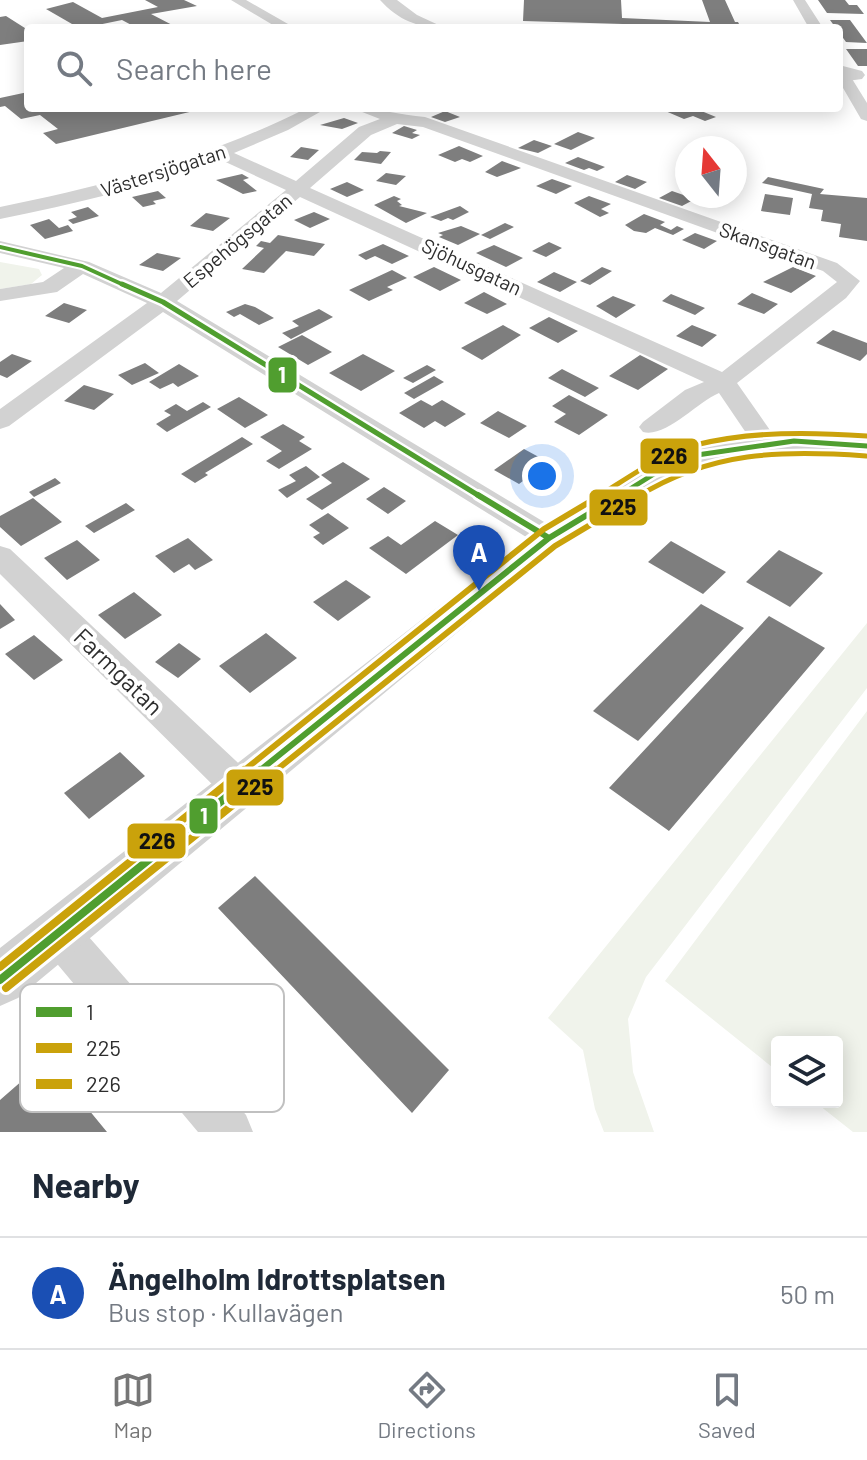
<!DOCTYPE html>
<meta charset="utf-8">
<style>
body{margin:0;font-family:Barlow,sans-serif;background:#f2f2f3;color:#1f2937}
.controls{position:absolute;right:24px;bottom:24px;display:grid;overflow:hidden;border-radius:8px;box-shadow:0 4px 20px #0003}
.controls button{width:72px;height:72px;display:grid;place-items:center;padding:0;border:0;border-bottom:2px solid #e0e1e3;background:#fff;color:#1f2937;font:40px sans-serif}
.compass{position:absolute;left:675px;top:136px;width:72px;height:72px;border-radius:50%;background:#fff;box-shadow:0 4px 20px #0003;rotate:343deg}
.you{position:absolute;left:542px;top:476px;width:28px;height:28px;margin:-20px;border:6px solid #fff;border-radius:50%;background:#1a73e8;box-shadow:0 0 0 12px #1a73e833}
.badge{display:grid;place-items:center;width:52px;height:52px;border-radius:50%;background:#767676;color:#fff;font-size:26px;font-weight:700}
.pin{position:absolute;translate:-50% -66px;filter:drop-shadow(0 2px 4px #0008)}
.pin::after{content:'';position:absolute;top:42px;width:28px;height:24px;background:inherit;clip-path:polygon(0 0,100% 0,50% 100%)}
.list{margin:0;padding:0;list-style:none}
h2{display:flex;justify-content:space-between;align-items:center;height:104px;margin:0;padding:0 32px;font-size:34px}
h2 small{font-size:26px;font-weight:400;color:#747a83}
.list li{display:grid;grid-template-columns:52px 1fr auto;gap:24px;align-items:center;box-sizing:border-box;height:112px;padding:0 32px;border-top:2px solid #e0e1e3}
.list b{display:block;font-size:30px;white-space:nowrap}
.list p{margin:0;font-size:26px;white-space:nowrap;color:#747a83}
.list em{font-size:26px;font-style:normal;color:#747a83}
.icon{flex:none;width:44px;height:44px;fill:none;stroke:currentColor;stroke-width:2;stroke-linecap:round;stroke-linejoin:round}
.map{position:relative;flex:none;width:867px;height:1132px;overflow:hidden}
.search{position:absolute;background:#fff;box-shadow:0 4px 20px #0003;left:24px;right:24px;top:24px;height:88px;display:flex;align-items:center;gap:20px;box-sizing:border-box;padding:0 28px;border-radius:8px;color:#747a83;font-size:30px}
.sheet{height:216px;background:#fff}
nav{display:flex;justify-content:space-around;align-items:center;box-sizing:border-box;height:112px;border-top:2px solid #e0e1e3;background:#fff;font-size:22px;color:#747a83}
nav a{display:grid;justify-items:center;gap:4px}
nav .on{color:#767676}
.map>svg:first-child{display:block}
.green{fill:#f0f3eb}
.building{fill:#7e7e7e}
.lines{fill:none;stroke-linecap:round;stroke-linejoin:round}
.minor{fill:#d2d2d2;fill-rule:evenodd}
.tertiary{fill:#d2d2d2;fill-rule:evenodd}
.bus-1-far3-casing{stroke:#fff;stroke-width:8}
.bus-1-far2-casing{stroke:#fff;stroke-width:10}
.bus-1-far1-casing{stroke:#fff;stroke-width:12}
.bus-1-casing{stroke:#fff;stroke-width:14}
.bus-2-far2-casing{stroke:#fff;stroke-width:10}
.bus-2-far1-casing{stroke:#fff;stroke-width:12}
.bus-2-casing{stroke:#fff;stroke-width:14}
.bus-3-far2-casing{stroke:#fff;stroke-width:10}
.bus-3-far1-casing{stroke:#fff;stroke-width:12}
.bus-3-casing{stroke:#fff;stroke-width:14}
.bus-1-far3{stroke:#509e2f;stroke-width:4}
.bus-1-far2{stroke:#509e2f;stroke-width:5}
.bus-1-far1{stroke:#509e2f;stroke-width:6}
.bus-1{stroke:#509e2f;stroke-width:8}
.bus-2-far2{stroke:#caa20b;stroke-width:5}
.bus-2-far1{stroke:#caa20b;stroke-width:6}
.bus-2{stroke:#caa20b;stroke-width:8}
.bus-3-far2{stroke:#caa20b;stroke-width:5}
.bus-3-far1{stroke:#caa20b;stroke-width:6}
.bus-3{stroke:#caa20b;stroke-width:8}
.labels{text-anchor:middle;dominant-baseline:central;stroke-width:8;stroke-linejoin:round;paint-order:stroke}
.far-street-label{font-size:20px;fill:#2d2d2d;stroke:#fff}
.street-label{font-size:24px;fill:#2d2d2d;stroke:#fff}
.key{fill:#fff;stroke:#c0c0c0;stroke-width:2}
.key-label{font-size:22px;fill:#2d2d2d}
.line-badge{stroke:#fff;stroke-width:3}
.badge-label{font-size:22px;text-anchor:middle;font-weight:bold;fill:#fff}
.pale-badge-label{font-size:22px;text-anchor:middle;font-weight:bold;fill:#111}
</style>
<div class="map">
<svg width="867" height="1132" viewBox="0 0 867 1132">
<rect width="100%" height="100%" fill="#fff"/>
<path class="green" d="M0 262 39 269 42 275 31 284 0 289Z
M867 623V688L646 977 628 1019 633 1072 654 1132H604L595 1109 583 1050 548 1018Z
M867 711V1132H853L815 1102H837V1042H777V1071L665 981Z"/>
<path class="building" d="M145 0H184L197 6 151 14 178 28H137L122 20 83 28H60L72 24 46 9 73 2 102 18 158 7Z
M524 0H621L622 18 710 22 702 0H725L735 22H738L741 28 634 27 623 26V24L523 21Z
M818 0H845L849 5H857L864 14 827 13Z
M6 16 28 30V41L0 45V17Z
M830 20H850L867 43 846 42Z
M846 49H867V66H858Z
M28 92V108L202 109 56 144 43 133 58 129 40 115 21 119 5 106 0 107V98Z
M671 108H694L716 117 705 121 693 116 684 119 663 110Z
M445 111 460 117 445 122 431 117Z
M344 118 358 123 342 129 320 125Z
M404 126 417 130 412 133 420 135 412 139 392 133Z
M578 132 595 138 571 150 554 144Z
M534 140 552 146 538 153 518 148Z
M459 146 483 156 470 162 462 159 455 162 438 155Z
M301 147 319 150 308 160 290 157Z
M380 151 391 152 381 164 354 160 362 152 377 153Z
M578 157 605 167 597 171 589 168 584 170 565 163Z
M502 161 521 168 497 177 485 172Z
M386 173 406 176 396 185 376 181Z
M242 174 249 178 243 180 257 191 243 194 216 180Z
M627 175 647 182 635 189 615 182Z
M768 177 824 189 820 194 867 198V241L839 237 841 224 821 221 823 210 809 208 812 194 762 183Z
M552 179 572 186 556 194 536 186Z
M347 182 364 190 347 197 330 189Z
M158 191 166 198 153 201 156 204 143 207 132 197Z
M672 191 695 199 682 206 659 198Z
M765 194 793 198 790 215 761 211Z
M394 196 401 199 397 201 402 205 399 206 427 213 406 223 374 205Z
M589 196 611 204 601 209 609 213 600 217 574 203Z
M460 206 469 212 453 220 448 218 441 221 430 217Z
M88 207 99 216 73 224 68 220 77 217 71 212Z
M314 212 330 219 310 228 294 220Z
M206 213 230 218 213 231 190 226Z
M644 214 665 222 660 225 671 230 677 226 684 229 673 235 655 228 646 233 634 231 625 225Z
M49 219 59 228 68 225 73 231 45 239 30 225Z
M505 223 514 227 490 239 481 235Z
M461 226 480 234 458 245 439 237 443 235 438 233Z
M695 233 717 241 704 249 682 240Z
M278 235 325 244 314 256 286 251 264 273 242 269 264 248 256 246 261 241 270 243Z
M549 242 562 248 546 257 532 251Z
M383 244 409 256 392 264 375 256 366 260 358 255Z
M494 245 523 258 506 267 476 253Z
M157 253 181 258 163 271 139 265Z
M434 267 461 280 440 291 413 277Z
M602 267 612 271 590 285 580 281Z
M793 267 816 276 791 293 763 282Z
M392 270 407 278 387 287 393 290 369 301 349 290Z
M554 272 577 282 560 292 537 282Z
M484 292 507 304 487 314 464 303Z
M752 293 778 304 764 314 737 304Z
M671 294 705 308 695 315 662 301Z
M613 296 636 305 616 318 596 306Z
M64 303 87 310 69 323 45 316Z
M245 304 255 307 274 318 259 325 240 314 234 317 226 312Z
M319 309 333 317 291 339 282 333 299 326 292 321Z
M549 317 578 331 558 343 529 328Z
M503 325 521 335 482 360 461 348Z
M692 325 717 335 702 347 676 336Z
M833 330 867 343V354L860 361 816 343Z
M302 335 332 352 308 365 278 347Z
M12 354 32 361 7 378 0 375V362Z
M363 354 395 371 361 391 329 373Z
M640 355 668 369 638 390 609 376Z
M145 363 159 373 132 385 118 375Z
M179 364 199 376 178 387 173 383 160 389 149 382Z
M427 365 436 370 413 383 403 378Z
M562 369 599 388 585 397 548 378Z
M434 376 444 382 414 399 404 393Z
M84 385 114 394 94 410 64 401Z
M569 395 608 415 579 435 554 422 566 414 552 406Z
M239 397 268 415 245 428 217 409Z
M421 400 432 406 442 400 466 414 445 427 435 421 424 428 399 413Z
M203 402 211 407 167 432 156 424 171 415 164 411 176 404 187 411Z
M498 411 527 426 509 438 480 423Z
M283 424 305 437 299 441 312 449 279 469 266 461 282 451 260 437Z
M242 437 253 444 205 473 208 475 195 483 181 474Z
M524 449 548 462 519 484 494 470Z
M343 462 370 479 322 510 306 499 332 483 321 475Z
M306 466 320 477 287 498 278 490 296 481 289 475Z
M55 478 61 483 34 497 29 492Z
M384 487 406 501 388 514 366 499Z
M33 498 62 522 21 546 0 527V516Z
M126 503 135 510 94 533 85 526Z
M328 513 349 528 323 545 313 537 320 533 309 525Z
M435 521 458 535 406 574 369 548 388 536 401 545Z
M188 538 213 560 195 570 189 564 174 573 155 556Z
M77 540 100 560 67 580 44 558Z
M671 541 726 572 703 594 648 562Z
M779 550 823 573 790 607 746 582Z
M346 580 371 597 338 621 313 602Z
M134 592 162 615 125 639 98 615Z
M0 604 15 620 0 629Z
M701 604 744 628 638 741 593 711Z
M769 616 825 648 669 831 609 788Z
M266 633 297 658 250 693 219 666Z
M34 635 63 660 34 680 5 654Z
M179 643 201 659 178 678 155 662Z
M120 752 145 776 89 819 64 793Z
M255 876 449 1070 412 1113 218 908Z
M47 1059 107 1132H0V1100Z"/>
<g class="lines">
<path class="minor" d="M231 0H246L295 28H278Z
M793 0H805L823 28H809Z
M844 73 849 74 867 103V121L861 119 839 81V74Z
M307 108H327L288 130 234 153 296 181 359 127 380 119 352 108C377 108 400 115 425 117L837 263 860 281 846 298 737 383 779 443 775 449H757L719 393C696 403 666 438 643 432L639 427 643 422 685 390 704 382 300 197 177 301 559 531 564 538 559 545 549 548 539 545 163 312 9 426 0 429V409L147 303 83 274 57 292 0 301V289L43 282 64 268 0 253V241L89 262 161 293 286 190 219 159C148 187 74 204 0 219V207C107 186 209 157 307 108ZM397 124 423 127 823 271 837 282 722 372 310 188 371 135Z
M0 546 10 549 251 775 256 786 251 797 238 802 225 797 0 574Z
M58 913 73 919 246 1115 253 1132H198L43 947 37 933 43 919Z"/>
<path class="tertiary" d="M380 0H397L417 15 445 28C418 28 398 20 380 0Z
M839 65 862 71 865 75 862 79 839 82Z
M794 431 867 436V456L794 451 706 463 666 481 561 546 18 998 0 1006V948L537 530 642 467 686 448 737 437Z"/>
<g class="bus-1-far3-casing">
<path id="bus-1-far3" d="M0 247 82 266 126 286"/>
</g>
<g class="bus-1-far2-casing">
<path id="bus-1-far2" d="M122 284 163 302 481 497
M617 497 654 474 697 455 794 441 867 446"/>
</g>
<g class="bus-1-far1-casing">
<path id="bus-1-far1" d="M478 495 549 538
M258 772 549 538 620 495"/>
</g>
<g class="bus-1-casing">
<path id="bus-1" d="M0 980 260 770"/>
</g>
<g class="bus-2-far2-casing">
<path id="bus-2-far2" d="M637 497C711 451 781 450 866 456"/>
</g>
<g class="bus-2-far1-casing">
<path id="bus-2-far1" d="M274 772 555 546 640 495"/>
</g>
<g class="bus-2-casing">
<path id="bus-2" d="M6 988 276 770"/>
</g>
<g class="bus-3-far2-casing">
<path id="bus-3-far2" d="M597 497C628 478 660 454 695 445 752 431 810 432 867 436"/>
</g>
<g class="bus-3-far1-casing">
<path id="bus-3-far1" d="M242 772 544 529 601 495"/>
</g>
<g class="bus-3-casing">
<path id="bus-3" d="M0 967 244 770"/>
</g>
<use href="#bus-1-far3" class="bus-1-far3"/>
<use href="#bus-1-far2" class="bus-1-far2"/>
<use href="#bus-1-far1" class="bus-1-far1"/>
<use href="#bus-1" class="bus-1"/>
<use href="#bus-2-far2" class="bus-2-far2"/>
<use href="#bus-2-far1" class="bus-2-far1"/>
<use href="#bus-2" class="bus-2"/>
<use href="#bus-3-far2" class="bus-3-far2"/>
<use href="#bus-3-far1" class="bus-3-far1"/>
<use href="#bus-3" class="bus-3"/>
</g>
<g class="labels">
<g class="far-street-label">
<text transform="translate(163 170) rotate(-18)">Västersjögatan</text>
<text transform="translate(237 240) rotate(-40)">Espehögsgatan</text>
<text transform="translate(768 245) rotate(20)">Skansgatan</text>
<text transform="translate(472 266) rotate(25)">Sjöhusgatan</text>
</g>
<g class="street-label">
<text transform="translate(119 671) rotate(44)">Farmgatan</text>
</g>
</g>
<rect x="20" y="984" width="264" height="128" rx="12" class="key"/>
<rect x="36" y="1007" width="36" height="10" fill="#509e2f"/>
<rect x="36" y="1043" width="36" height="10" fill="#caa20b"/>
<rect x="36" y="1079" width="36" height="10" fill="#caa20b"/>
<g class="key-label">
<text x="86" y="1020">1</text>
<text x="86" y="1056">225</text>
<text x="86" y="1092">226</text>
</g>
<g class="line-badge">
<rect x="267" y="356" width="31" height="38" rx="8" fill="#509e2f"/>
<rect x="639" y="437" width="61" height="38" rx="8" fill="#caa20b"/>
<rect x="588" y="488" width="61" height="39" rx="8" fill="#caa20b"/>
<rect x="225" y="768" width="60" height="39" rx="8" fill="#caa20b"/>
<rect x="188" y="797" width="31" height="38" rx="8" fill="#509e2f"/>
<rect x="126" y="822" width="61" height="38" rx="8" fill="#caa20b"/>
</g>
<g class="badge-label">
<text x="282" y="383">1</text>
<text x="204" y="824">1</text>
</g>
<g class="pale-badge-label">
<text x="669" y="464">226</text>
<text x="618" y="515">225</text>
<text x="255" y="795">225</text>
<text x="157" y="849">226</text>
</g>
</svg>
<div class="controls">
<button><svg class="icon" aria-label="layers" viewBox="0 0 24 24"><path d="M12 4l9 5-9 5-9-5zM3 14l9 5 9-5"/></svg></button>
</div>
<svg class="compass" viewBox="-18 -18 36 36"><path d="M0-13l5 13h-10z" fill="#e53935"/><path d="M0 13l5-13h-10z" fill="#747a83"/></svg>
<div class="you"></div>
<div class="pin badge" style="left:479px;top:591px;background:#1a4fb4">A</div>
<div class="search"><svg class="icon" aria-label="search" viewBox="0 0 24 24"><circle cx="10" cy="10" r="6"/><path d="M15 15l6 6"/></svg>Search here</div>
</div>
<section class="sheet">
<h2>Nearby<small></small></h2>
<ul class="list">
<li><span class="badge" style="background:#1a4fb4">A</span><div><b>Ängelholm Idrottsplatsen</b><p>Bus stop · Kullavägen</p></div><em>50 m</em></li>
</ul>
</section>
<nav>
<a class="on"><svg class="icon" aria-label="map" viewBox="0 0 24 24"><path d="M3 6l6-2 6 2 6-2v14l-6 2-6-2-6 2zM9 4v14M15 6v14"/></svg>Map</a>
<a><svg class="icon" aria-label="directions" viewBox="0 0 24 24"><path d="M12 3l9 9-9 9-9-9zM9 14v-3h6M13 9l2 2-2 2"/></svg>Directions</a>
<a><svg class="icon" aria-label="saved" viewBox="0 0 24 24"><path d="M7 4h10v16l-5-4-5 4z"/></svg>Saved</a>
</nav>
